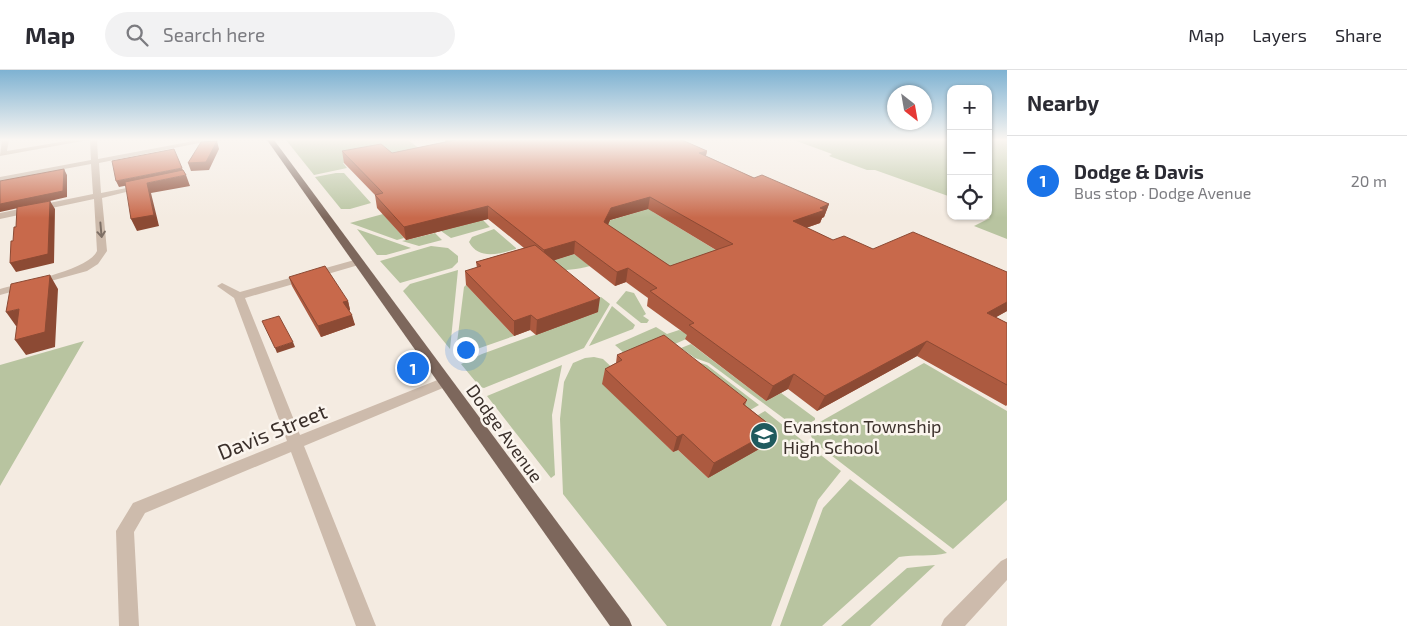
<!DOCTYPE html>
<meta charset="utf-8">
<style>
body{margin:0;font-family:"Exo 2",sans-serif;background:#f2f2f3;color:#2b2b33}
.controls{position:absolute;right:15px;top:15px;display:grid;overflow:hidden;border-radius:10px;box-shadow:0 1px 4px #0004}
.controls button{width:45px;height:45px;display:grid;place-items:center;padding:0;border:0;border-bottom:1px solid #e1e1e2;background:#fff;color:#2b2b33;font:25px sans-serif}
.compass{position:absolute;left:887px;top:15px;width:45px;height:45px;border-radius:50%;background:#fff;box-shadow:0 1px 4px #0004;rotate:149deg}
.you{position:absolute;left:465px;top:279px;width:18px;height:18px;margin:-12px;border:4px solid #fff;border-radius:50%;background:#1a73e8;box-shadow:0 0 0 8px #1a73e833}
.badge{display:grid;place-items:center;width:32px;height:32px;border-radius:50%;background:#1a73e8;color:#fff;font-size:16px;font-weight:700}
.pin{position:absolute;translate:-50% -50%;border:2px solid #fff;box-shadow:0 1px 5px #0006}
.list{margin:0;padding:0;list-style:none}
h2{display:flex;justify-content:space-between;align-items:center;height:65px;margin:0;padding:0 20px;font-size:21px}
h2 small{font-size:16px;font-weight:400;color:#7c7c81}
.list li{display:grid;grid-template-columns:32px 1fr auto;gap:15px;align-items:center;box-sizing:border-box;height:90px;padding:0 20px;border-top:1px solid #e1e1e2}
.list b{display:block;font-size:19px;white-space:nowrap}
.list p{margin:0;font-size:16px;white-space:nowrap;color:#7c7c81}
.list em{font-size:16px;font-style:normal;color:#7c7c81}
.icon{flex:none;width:28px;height:28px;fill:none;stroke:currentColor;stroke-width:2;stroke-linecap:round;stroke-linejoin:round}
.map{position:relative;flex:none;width:1007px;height:556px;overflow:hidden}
header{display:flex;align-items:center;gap:30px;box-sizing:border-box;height:70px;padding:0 25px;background:#fff;border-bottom:1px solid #e1e1e2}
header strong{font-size:24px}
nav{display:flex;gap:28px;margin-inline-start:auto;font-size:18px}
.search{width:350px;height:45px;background:#f2f2f3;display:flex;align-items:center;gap:12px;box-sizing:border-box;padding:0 18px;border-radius:28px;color:#7c7c81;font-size:19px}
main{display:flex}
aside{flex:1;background:#fff}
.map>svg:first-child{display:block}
.green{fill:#b8c4a0}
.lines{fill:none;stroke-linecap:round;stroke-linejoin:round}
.minor{fill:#cdbbac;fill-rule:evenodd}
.major{fill:#7d675c;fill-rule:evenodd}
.wall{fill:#ac5a40;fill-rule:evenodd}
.shaded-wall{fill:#8c4a34}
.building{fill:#c8694b;stroke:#8c4a34;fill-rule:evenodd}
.oneway{stroke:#7d6f65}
.labels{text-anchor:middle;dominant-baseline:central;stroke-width:5;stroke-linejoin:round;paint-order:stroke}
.poi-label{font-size:18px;fill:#3b302b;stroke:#fbf5ee;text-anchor:start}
.street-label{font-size:18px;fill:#3b302b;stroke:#fbf5ee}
.near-street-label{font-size:21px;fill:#3b302b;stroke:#fbf5ee}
</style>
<header>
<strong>Map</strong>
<div class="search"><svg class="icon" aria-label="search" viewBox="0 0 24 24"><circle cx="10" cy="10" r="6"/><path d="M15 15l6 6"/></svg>Search here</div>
<nav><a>Map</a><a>Layers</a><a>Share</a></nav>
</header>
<main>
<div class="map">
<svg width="1007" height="556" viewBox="0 0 1007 556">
<rect width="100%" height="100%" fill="#f4ebe1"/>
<path class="green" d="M286 70H408L425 83 383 85 343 93 347 98 314 105Z
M794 70H951V127L875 100H867L829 86 832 84Z
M988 70H1007V169L974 156 990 148 987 146Z
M336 103H344L371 133 350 139H341L315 107Z
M651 138 653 142 729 188 648 217 591 156Z
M383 144 404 168 397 170 350 153Z
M483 150 490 157 451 168 441 161Z
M357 159 411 178 386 185H377Z
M494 159 516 178V179C501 183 479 191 469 172L472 167Z
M435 163 442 170 419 176 402 171Z
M431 176 448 178 458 186V192L452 198 400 213 380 191Z
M574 184 590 196C577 200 565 199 553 203L542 194Z
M458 200 450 279 403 221 410 214Z
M466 215 514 266 477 279 456 281 464 217Z
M626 221 634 223 646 244 643 246 649 250 647 253H641L616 233Z
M601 227 610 234 584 278 484 318 480 317 461 294 482 284 598 242 587 232Z
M612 236 635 255 633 259 589 276Z
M656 257 667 264 679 260 693 266 634 292 615 275Z
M84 271 0 416V295Z
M691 274 766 331 781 323 815 348V350L798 359 709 293 695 288 681 278Z
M594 287 603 289 620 305 603 314 673 382 678 380 708 408 743 354 765 341 841 401 818 430 771 556H667L563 424 560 349 564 312 573 293 585 288Z
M695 291 707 295 759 335 745 343Z
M924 293 1007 341V430L953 479 814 372 810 364 811 357Z
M562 295 552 345 555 405 551 408 487 326Z
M850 409 947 483C931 487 915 484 899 487L822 556H780L823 438Z
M935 495 870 556H841L907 498Z"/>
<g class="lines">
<path class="minor" d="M2 70H9L7 81 72 70H88L0 86Z
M90 70H97L98 89 199 70H214L99 93 101 123 142 115 146 117 102 128 107 181 98 194 87 201 0 225V219C21 213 89 200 97 181L94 129 0 149V143L93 124 91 94 0 111V107L91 90Z
M358 189 363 192 362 194 245 228 300 365 440 309H450L452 312 450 315 304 376 376 556H356L291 382 145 443 134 462 139 556H119L116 461 133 433 287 371 234 228 217 216 222 213 240 222Z
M1007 488V510L965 556H941L944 549 1001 491Z"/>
<path class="major" d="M267 70H274L629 549 632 556H610Z"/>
</g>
<path class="wall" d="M445 70H682L707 81 706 86 754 108 829 134 824 147 822 148 820 153 806 158 833 170 873 179 1007 202V241L996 247 1007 253V335L1006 336 917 286 817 341 788 319 766 331 685 269 687 265 647 236 648 228 626 212 615 216 574 184 554 190 598 242 536 265 530 260 514 266 466 215 465 201 477 198 476 192 524 178 488 149 406 170 377 138 375 125 344 93 342 81 392 83 445 72ZM648 139 716 180 670 196 608 155 610 150Z
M289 207 348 231 350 240 349 241 355 255 321 267 292 216Z
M617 285 747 330 745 335 775 359 768 374 708 408 678 380 673 382 602 314 605 299 616 293Z"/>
<path class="shaded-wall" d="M217 71 219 79 209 100 191 101 188 93Z
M707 81 704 92 699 83Z
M182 98 185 104 119 117 116 111Z
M64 99 67 105V127L50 131 55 139 54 193 16 202 10 193 50 131 0 142V134Z
M186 105 190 116 151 123 159 156 137 161 131 149 147 113Z
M650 127 648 139 610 150 603 165 604 152 611 138Z
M829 134 824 147 822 148 820 153 788 164 793 151 820 138Z
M488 136V149L406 170 404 157Z
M575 171 574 184 543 194 544 180Z
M628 198 626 212 615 216 617 202Z
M50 205 58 219 55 277 26 285 15 270Z
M600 228 598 242 536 265 537 250Z
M348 231 350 240 346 242 343 232Z
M1007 232V241L977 258 987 243Z
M19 239 29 253 16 256 6 242Z
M352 245 355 255 321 267 318 256Z
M531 245 530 260 514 266V251Z
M927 271 917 286 817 341 825 326Z
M293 272 295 277 277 283 275 278Z
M794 304 788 319 766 331 773 316Z
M775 359 768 374 708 408 714 393Z
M683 364 678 380 673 382 677 367Z"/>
<path class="building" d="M455 70H682L707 81 699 83 754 108 762 105 829 134 820 138 825 140 793 151 833 170 844 166 873 179 913 162 1007 202V232L987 243 1007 253V315L927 271 825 326 794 304 773 316 689 255 694 253 650 221 657 218 628 198 617 202 575 171 544 180 488 136 404 157 375 125 383 123 342 81 381 74 392 83ZM650 127 733 174 670 196 604 152 611 138Z
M217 71 206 92 188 93 201 72Z
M174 79 182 98 116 111 112 91Z
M64 99 63 121 0 134V111Z
M183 100 186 105 147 113 154 145 131 149 125 112Z
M50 131 48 184 10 193 11 171H13L14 157H16L17 137Z
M535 175 600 228 537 250 531 245 514 251 465 201 481 196 476 192Z
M325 196 348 231 343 232 352 245 318 256 289 207Z
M50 205 45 262 15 270 19 239 6 242 11 214Z
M279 246 293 272 275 278 262 251Z
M664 265 747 330 743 334 775 359 714 393 683 364 677 367 605 299 622 290 617 285Z"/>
<defs><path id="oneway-shaft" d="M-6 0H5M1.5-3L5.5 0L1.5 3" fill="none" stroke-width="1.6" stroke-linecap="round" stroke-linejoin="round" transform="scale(1.25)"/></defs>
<use class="oneway" href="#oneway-shaft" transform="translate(101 160) rotate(85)"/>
<linearGradient id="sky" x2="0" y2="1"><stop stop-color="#7eb2d2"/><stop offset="0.47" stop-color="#faf6f2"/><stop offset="1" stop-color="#faf6f2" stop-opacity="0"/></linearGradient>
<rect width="1007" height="148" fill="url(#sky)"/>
<defs>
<g id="school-disc" transform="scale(1.4375)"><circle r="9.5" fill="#1f5a5e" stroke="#fbf5ee"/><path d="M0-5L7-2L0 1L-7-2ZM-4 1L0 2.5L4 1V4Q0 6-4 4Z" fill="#fff"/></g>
</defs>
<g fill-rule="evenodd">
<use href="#school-disc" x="764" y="366"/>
</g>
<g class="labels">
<g class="poi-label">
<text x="783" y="356">Evanston Township<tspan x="783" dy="21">High School</tspan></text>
</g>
<g class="street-label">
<text transform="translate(505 363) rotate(54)">Dodge Avenue</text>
</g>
<g class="near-street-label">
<text transform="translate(272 361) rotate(-22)">Davis Street</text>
</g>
</g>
</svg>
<div class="controls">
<button>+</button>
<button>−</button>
<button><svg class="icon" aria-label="locate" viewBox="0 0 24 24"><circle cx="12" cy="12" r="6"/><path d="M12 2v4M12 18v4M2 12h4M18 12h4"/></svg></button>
</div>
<svg class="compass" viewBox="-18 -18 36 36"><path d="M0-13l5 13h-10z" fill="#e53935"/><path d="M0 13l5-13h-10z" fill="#7c7c81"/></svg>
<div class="you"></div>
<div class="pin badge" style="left:413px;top:298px">1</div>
</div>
<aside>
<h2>Nearby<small></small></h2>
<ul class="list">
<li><span class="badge">1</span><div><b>Dodge &amp; Davis</b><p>Bus stop · Dodge Avenue</p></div><em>20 m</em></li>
</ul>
</aside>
</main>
